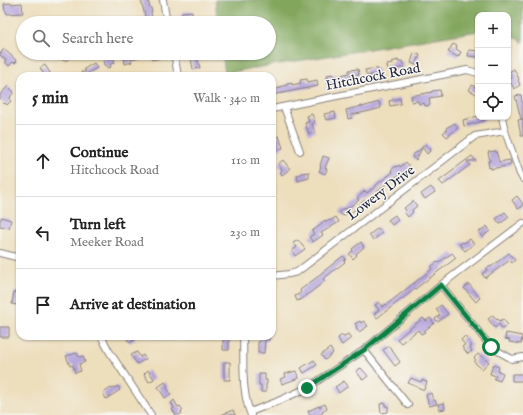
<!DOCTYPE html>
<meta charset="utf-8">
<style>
body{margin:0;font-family:"IM FELL English",serif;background:#f2f2f2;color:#222}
.controls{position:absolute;right:12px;top:12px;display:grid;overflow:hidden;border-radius:8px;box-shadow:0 1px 3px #0004}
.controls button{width:36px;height:36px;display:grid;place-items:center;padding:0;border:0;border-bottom:1px solid #e0e0e0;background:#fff;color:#222;font:20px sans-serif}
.stop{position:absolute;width:12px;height:12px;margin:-9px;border:3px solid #0b8043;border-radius:50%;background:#fff}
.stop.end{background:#0b8043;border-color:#fff;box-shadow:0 1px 4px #0008}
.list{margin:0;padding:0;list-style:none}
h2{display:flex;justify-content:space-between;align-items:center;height:52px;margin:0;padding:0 16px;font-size:17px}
h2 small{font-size:13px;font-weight:400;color:#767676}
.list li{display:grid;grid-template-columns:26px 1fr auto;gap:12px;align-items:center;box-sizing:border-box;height:72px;padding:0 16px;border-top:1px solid #e0e0e0}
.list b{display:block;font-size:15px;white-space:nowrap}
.list p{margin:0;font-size:13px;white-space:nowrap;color:#767676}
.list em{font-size:13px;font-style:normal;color:#767676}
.icon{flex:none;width:22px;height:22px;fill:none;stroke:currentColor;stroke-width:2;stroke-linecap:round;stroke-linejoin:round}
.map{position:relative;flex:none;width:523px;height:415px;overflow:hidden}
.search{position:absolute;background:#fff;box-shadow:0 1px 3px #0004;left:16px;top:16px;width:260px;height:44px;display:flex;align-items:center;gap:10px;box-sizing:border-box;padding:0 14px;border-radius:22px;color:#767676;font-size:15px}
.panel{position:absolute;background:#fff;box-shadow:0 1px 3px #0004;left:16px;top:72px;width:260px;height:268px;border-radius:12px}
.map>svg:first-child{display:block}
.forest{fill:#81a65c;stroke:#52644c}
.building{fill:#b5a5dd}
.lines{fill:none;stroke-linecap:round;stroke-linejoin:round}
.minor-casing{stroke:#88807c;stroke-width:8}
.minor{stroke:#fff;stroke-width:6}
.route{stroke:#0b8043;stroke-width:5}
.labels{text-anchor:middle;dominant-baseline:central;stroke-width:3;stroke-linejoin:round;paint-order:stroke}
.street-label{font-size:14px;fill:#22223b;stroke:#f6f6f2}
</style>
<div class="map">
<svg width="523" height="415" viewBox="0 0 523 415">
<rect width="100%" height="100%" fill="#f6f6f2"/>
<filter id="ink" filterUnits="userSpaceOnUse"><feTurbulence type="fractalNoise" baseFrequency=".025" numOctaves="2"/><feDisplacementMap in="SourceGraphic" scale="8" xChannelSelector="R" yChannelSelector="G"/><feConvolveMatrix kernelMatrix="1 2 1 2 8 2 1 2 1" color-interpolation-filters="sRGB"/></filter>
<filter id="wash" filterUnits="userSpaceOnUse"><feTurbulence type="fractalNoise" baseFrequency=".012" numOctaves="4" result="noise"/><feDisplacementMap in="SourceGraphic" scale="16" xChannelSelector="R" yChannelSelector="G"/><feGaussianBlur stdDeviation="0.9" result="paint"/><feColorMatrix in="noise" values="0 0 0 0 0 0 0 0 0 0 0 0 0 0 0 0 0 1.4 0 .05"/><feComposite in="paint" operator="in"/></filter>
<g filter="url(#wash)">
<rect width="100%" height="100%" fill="#eddebc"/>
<path class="forest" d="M215 0H523V43L522 41 508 34V15H478V31L225 73 222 53H269V23H218Z"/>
<g id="blocks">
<path class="building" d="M141 0H148L150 8H151L152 12H151L152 19 146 20Z
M10 3V4L22 3 23 13 7 14 6 11H5L4 4Z
M192 11V16L188 17V20L186 23H183L182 12Z
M124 19V23H111V21Z
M453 44 457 46 456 49 461 52 458 57 448 52Z
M4 49 17 61 15 63 13 62 9 66 5 62 6 60 0 55V54Z
M469 50 478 51V57L468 56Z
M128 53H139L140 57 131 59 132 62 125 64 124 58 129 57Z
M153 53H160L161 58 152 60 151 56 154 55Z
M414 53 420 55 416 65 411 63Z
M113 56 115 63 110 64 111 67 107 68 106 65H104L103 59Z
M197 57 200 68 193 69 191 58Z
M398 60V62L402 61 404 67 388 71 387 65 393 64 392 62Z
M94 63 97 68 88 73V76H82L81 72H86L84 69Z
M45 65 52 76H45L40 68Z
M377 68 378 74 367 76 365 70Z
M358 69 359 75 350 76 351 79 328 84 326 78H328L327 75 333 74 334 77 349 73V70Z
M514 69 519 79 518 80 520 85 514 89 509 79 512 78 509 72Z
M307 79 308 82 317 80 318 86 272 95V90L280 88V87L287 85V84L292 83V85L301 83 300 80Z
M472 85 478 88V95L469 90Z
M8 86 14 92 10 97 11 98 9 99 11 101 7 105 5 103 4 104 0 100V95Z
M440 90 441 96 429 98 430 105 425 106 424 103 419 104 418 101 412 102 411 96 432 92V91Z
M521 95 522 102H523V119H521L515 96Z
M400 98 401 104 390 106 389 101Z
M379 102 381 108 370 111 351 115 352 118 348 119 346 110 362 106V107Z
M335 112 336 118 326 120 324 114Z
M312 114 315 122 312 124 315 132 309 134 305 123 309 122 307 116Z
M478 116 484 117V121L464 126 463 120Z
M523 119V136H521L518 120Z
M455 123 458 128 447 137 443 133 447 130 446 128Z
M275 134 276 137 279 136 283 148 274 151 272 145V135Z
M426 144 431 150 427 154 422 147Z
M422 148 416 160 412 157 414 154Z
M496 151 499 162 510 160 511 165 491 169V167L489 168 488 161H490L488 152Z
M323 156 329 158 325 168 327 169 325 174 319 171 321 167 320 166Z
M472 156 476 161H467L470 165 443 185 439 181 454 170V169Z
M283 160 290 169 282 175 280 172 282 170 278 164Z
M406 162 410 167 386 184 366 201 365 200 356 207 357 208 348 215 347 213 343 216 339 212 344 208 345 210 359 200 357 198 365 191 367 193 376 186V185L393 172 391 170 396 166V167L399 165 400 167Z
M309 172V178L298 181 297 175 301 174V173Z
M431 187 435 192 425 199 421 194Z
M517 196 523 204V206L518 209 512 200Z
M413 201 417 206 412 210 413 212 408 217 404 212 406 210 404 208Z
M505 212 509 217 500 224 496 219Z
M395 215 398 220 392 225 388 220Z
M1 217 11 220 9 228 0 226V220H1Z
M336 217 339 222 321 233 323 235 313 242 309 237 314 234 312 231 322 224 321 223 325 220 326 222 329 220 330 221Z
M487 226 490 231 482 237 479 232Z
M378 228 382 233 373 240 369 235Z
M470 239 474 244 465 251 459 244 463 242 464 243Z
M298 240 305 249 295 256 292 251 297 247 293 243Z
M361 242 364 247 356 254 357 255 353 259 349 254 353 251 352 249Z
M452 253 456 258 377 318 374 314 379 310 375 305 379 302 382 307 386 304V305L432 269 431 267 437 262 438 263Z
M509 253 515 260 512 263 510 260 485 278 482 274 487 270 486 269 491 266V267Z
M343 256 346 259 344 261 345 262 323 279 325 281 302 299 297 301 295 296 299 294 301 292 300 290 320 275H319Z
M469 284 480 298 476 302 464 288Z
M14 292 20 293V300H18L17 305 12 304Z
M441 305 448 314 438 322 435 319 440 315 436 309Z
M493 315 497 320 498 319 500 321 503 319 508 325 502 329 499 324 495 328 488 319Z
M423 318 426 321 430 318 434 323 424 331 425 332 421 334 418 330 401 343 397 339Z
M360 321 361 323 364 321 368 326 359 332 356 327 357 326 355 324Z
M0 327H9V337H0Z
M506 333 522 336 521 344 509 342 510 340 505 339Z
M348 334 351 338 342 345 339 340 338 338 342 335 343 337Z
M125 336H133L136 339 130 343Z
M260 336H269V340H265L264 353H258V342H260Z
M465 336 472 346 470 347 472 351 468 354 462 347 465 345 461 340Z
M223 338H229V350H223Z
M389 346 400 362 395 366 383 350Z
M330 348 333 353 325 360 321 355Z
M137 352 140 357 143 355 146 359 137 364 131 355Z
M77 353 79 357 83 356 85 362 79 364 81 371 75 373 73 365 70 366 66 356Z
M478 354 489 362 482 369 474 362 476 360 474 358Z
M314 360 317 365 304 373 301 368Z
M224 362H230V380H224Z
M493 365 499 367 498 371 503 373 500 381 494 379 496 376 490 374Z
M361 368 368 376 363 380 356 371Z
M148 370 154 379 149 382 144 374Z
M296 371 299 378 282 384 280 379 286 377 285 374Z
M259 374H265V380H267V384H266V392H261V385H259Z
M512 374H523V381H512Z
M411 378 421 382 422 380 427 382 424 390 408 383Z
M344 381 348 386 339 393 335 387Z
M165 382 168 387 167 388 171 394 165 398 158 387Z
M118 386 120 390 106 399 103 393 111 388 112 389Z
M431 393 433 400H435L437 404 429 406 426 395Z
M174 400 178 407 180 406 183 410 181 412 182 413 179 415H176L172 409 174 408 171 403Z
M385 403V406H388V412L381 413 380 404Z
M444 403 445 409 439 410 438 404Z
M325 404 327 409 322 412 323 413 319 415H310L308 411 319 406V407Z
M233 410 235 415H221Z"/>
</g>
</g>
<g filter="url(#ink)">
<use href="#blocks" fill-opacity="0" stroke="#88807c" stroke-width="1"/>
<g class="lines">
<g class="minor-casing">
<path id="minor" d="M163 0 167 23
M174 53 178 76
M65 57 70 53
M284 107 300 151
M272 109 467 70 478 73
M502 117 505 131 520 174 523 179
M0 253 20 258
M272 276 289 274 297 272 475 136 505 131
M441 285 491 347 512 359 523 357
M101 336 109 351 151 415
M243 336C244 361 241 392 251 415
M364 350 408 405
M250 412 276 402 307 388 364 350 441 285 523 223"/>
</g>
<use href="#minor" class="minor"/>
</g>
</g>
<g class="lines" filter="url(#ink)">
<path class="route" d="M307 388 364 350 441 285 491 347"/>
</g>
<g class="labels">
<g class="street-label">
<text transform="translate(373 77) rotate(-11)">Hitchcock Road</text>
<text transform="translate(381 193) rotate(-37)">Lowery Drive</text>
</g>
</g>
</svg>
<div class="controls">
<button>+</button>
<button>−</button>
<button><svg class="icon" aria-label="locate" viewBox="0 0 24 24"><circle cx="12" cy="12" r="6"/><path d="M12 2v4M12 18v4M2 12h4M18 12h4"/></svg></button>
</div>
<div class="stop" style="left:491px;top:347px"></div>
<div class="stop end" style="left:307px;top:388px"></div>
<div class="search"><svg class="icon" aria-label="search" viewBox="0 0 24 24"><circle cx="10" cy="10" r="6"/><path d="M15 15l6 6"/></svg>Search here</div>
<section class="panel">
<h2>5 min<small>Walk · 340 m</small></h2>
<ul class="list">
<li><svg class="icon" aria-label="ahead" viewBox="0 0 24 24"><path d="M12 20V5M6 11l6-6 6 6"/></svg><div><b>Continue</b><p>Hitchcock Road</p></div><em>110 m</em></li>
<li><svg class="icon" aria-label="left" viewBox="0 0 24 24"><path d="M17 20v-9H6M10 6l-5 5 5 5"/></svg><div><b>Turn left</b><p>Meeker Road</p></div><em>230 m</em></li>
<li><svg class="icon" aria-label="arrive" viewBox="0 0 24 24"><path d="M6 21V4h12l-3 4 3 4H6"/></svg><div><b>Arrive at destination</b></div></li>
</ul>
</section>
</div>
